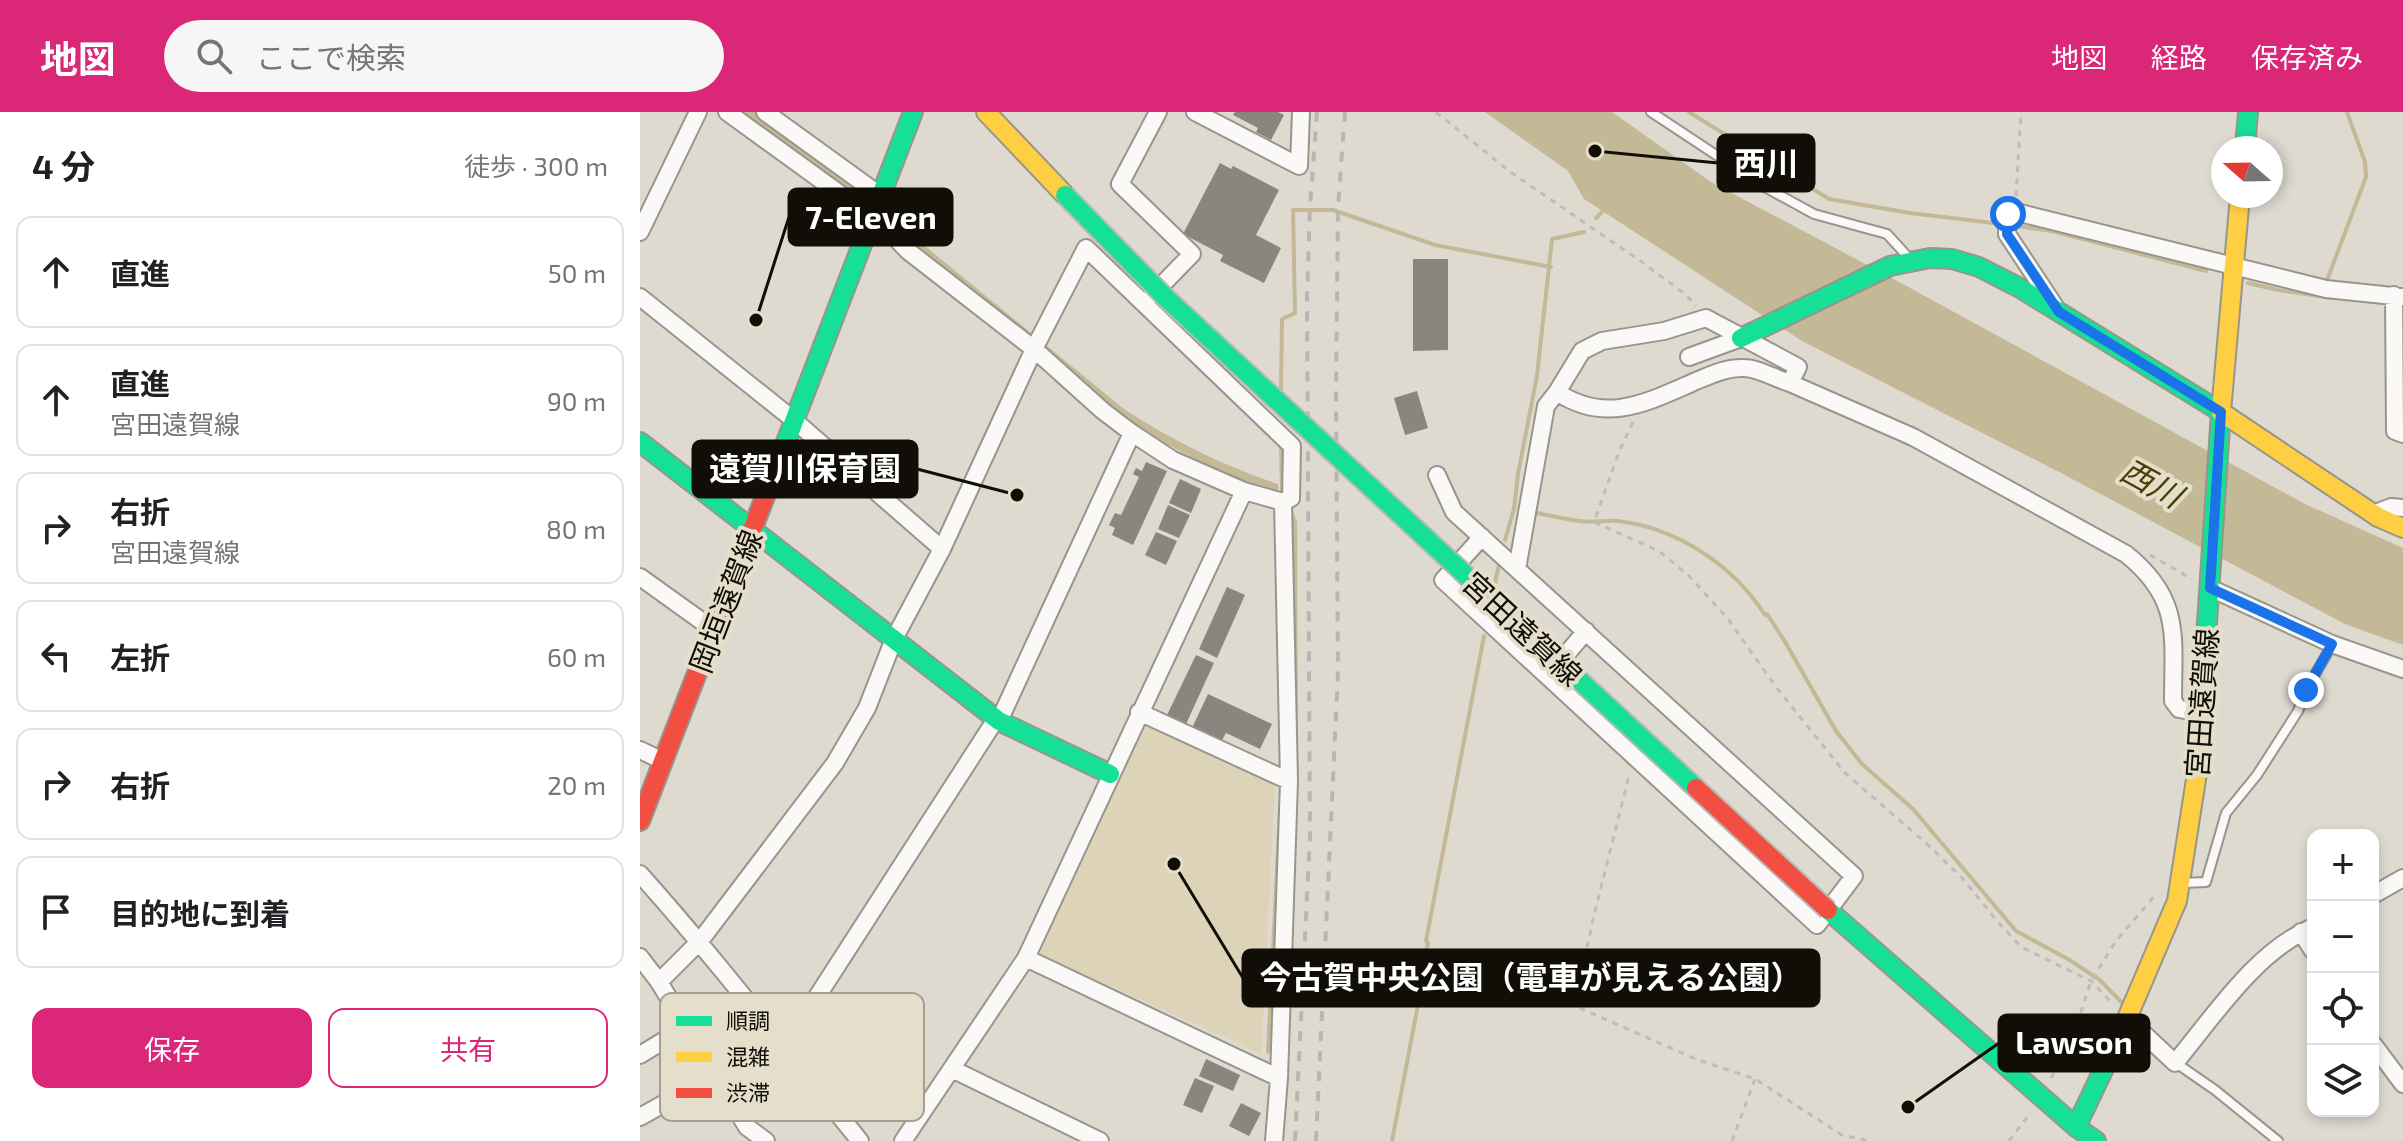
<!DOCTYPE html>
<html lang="ja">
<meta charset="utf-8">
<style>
body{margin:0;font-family:"Exo 2","Noto Sans JP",sans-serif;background:#f6f6f6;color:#202124}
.controls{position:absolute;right:24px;bottom:24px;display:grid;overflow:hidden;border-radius:16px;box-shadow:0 4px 12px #0003}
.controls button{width:72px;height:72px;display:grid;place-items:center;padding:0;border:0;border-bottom:2px solid #e0e0e0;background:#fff;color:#202124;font:40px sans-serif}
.compass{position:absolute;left:1571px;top:24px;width:72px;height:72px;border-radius:50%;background:#fff;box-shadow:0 4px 12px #0003;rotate:290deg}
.stop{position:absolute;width:24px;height:24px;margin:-18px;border:6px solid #1a73e8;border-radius:50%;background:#fff}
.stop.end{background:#1a73e8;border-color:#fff;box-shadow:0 2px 8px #0008}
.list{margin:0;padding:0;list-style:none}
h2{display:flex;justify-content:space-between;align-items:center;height:104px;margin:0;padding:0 32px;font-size:34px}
h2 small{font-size:26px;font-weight:400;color:#757577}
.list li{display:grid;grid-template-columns:52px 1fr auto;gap:24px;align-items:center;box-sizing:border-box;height:112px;margin:0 16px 16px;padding:0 16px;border:2px solid #e0e0e0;border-radius:16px}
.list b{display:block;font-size:30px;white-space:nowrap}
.list p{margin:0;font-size:26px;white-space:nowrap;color:#757577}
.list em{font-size:26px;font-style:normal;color:#757577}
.actions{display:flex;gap:16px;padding:24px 32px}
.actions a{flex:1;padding:18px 0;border:2px solid #db2777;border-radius:16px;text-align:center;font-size:28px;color:#db2777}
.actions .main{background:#db2777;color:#fff}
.icon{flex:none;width:44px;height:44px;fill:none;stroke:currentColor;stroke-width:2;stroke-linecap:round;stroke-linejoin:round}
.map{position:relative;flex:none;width:1763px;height:1029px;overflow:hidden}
header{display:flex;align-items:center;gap:48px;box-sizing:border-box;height:112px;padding:0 40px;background:#db2777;color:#fff}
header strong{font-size:38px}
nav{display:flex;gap:44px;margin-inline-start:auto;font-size:28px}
.search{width:560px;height:72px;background:#f6f6f6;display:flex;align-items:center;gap:20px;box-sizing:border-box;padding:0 28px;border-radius:44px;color:#757577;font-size:30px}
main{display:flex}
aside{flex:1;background:#fff}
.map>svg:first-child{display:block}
.green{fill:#dcd3b8}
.water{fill:#c3b997}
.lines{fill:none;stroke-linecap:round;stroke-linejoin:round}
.stream{stroke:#c3b997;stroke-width:4}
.building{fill:#89867f}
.lane-casing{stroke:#98958c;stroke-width:12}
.street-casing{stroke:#98958c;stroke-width:20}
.fast-casing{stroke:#98958c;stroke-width:22}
.slow-casing{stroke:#98958c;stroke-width:22}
.jam-casing{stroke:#98958c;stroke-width:22}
.path{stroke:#bebdba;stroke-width:3;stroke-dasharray:6 6;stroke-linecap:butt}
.lane{stroke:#faf9f8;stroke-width:8}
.street{stroke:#faf9f8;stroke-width:16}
.fast{stroke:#16e098;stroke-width:18}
.slow{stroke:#ffcf43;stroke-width:18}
.jam{stroke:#f24e42;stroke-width:18}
.rail{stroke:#b7b6b3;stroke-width:4;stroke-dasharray:10 10;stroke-linecap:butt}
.fast-bridge-casing{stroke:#bab8b4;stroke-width:22;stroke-linecap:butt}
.jam-bridge-casing{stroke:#bab8b4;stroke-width:22;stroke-linecap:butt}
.fast-bridge{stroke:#16e098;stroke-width:18}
.jam-bridge{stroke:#f24e42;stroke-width:18}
.route{stroke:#1a73e8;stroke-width:10}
.labels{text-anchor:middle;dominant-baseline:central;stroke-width:8;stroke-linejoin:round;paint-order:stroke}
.street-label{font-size:30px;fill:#100e07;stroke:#e4deca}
.water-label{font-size:32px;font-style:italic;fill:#4c3d03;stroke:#e4deca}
.key{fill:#e4deca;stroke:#a4a090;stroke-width:2}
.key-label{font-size:22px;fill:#100e07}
.leader{fill:none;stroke:#100e07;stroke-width:3}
.callout-dot{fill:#100e07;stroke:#e4deca;stroke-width:3}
.callout{fill:#100e07;stroke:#100e07;stroke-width:3}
.callout-label{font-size:32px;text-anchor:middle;font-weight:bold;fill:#fff}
</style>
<header>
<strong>地図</strong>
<div class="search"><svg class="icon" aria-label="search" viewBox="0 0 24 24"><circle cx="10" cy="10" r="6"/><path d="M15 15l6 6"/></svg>ここで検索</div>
<nav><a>地図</a><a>経路</a><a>保存済み</a></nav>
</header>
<main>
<aside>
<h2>4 分<small>徒歩 · 300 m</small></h2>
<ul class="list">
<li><svg class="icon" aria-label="ahead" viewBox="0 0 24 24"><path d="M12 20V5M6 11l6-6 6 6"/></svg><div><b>直進</b></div><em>50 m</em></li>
<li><svg class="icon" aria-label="ahead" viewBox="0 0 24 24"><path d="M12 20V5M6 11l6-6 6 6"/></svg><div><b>直進</b><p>宮田遠賀線</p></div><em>90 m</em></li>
<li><svg class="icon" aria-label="right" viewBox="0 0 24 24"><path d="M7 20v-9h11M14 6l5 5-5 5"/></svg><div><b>右折</b><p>宮田遠賀線</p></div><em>80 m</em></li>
<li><svg class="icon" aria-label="left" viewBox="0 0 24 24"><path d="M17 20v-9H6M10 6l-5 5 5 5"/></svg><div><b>左折</b></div><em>60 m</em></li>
<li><svg class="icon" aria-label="right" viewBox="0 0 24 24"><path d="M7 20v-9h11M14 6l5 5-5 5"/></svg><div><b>右折</b></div><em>20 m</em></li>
<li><svg class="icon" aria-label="arrive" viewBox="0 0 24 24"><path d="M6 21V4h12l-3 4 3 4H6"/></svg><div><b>目的地に到着</b></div></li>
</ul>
<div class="actions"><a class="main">保存</a><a>共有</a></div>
</aside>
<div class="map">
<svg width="1763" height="1029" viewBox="0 0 1763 1029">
<rect width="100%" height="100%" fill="#dedad0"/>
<path class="green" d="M510 615 635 672 621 944 611 937 403 844 398 838 502 616Z"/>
<path class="water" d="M100 0H115L212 71 291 139 484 297C533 329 584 354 638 372L639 384C574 358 522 333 465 293Z
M845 0H972L1071 70 1261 171 1665 392 1763 436V533L1705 512 1421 361 1162 229 944 87 928 59Z"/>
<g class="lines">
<path class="stream" d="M1049 0 1189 87 1270 101 1362 112
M956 106 966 96
M1370 113 1412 119 1566 159
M1608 171 1638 178 1693 186
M1686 171 1726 65 1725 50 1707 0
M641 278 642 207 655 201 653 98H693L795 133 911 155
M641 331 642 379 644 386
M650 397 655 410 656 635
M892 400C908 403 924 407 940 409 953 411 965 408 978 409 1037 416 1093 453 1125 503L1127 502 1144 528 1196 619 1222 652 1273 697 1376 819 1428 847 1460 868 1484 893
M865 428 874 397 878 362 897 264 912 127 944 120
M854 475 859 453
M628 940 640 696
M752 1029 777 898 779 877 786 855 784 850 788 831 786 829 790 808 844 524"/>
</g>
<path class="building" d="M595 0H638L644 3 631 28 616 20 618 16 593 3Z
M580 51 591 57 593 54 639 78 616 123 641 136 624 171 580 149 583 143 543 122Z
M773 147H808V238L773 239Z
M777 279 788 316 765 323 754 286Z
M506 350 527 359 493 433 472 423 475 416 469 413 475 401 481 403 499 365 493 362 496 356 502 359Z
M540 367 561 377 551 401 529 391Z
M528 393 550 403 539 426 518 417Z
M516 420 537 429 526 453 505 443Z
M587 475 605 483 577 546 559 537Z
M556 543 574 551 546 612 527 603Z
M568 582 632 612 620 637 586 621 581 630 552 616Z
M566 947 600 963 593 979 559 964Z
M555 966 574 974 562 1001 543 993Z
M601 991 621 1001 609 1024 589 1014Z"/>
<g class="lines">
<g class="lane-casing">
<path id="lane" d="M1011 0 1123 74 1174 102 1247 122 1268 145
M1543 771 1566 770 1586 701 1617 663 1658 599 1666 578 1692 533
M1536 951 1575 978 1638 1029"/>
</g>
<g class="street-casing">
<path id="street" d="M87 0 218 95 234 103 268 139 394 237 463 299 492 321 533 348 604 379 643 390 649 669 639 966 634 1029
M125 0 241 84
M555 0 659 54 661 0
M0 120 58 0
M512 183 552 142 480 72 518 0
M1754 183 1755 319 1763 322
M0 185 155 309 302 437
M1414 193 1367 122 1368 102 1376 100 1686 177 1763 185
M1066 206 1158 255 1150 271C1136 267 1118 256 1104 256 1087 255 1071 263 1056 269 1008 290 966 313 917 280L942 239 962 229 1024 219Z
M1049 245 1101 226
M1150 271 1273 325 1486 442C1542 487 1533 524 1533 589L1539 597 1561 601
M797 363 814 400 1214 764 1177 813 803 468 842 425
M1733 402 1751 395 1763 396
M877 457 906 294 917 280
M0 465 74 518
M1570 476 1692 532 1763 557
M913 558 946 519
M499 600 649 669
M359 609 492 321
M0 638 23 649
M0 762C77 848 147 940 220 1029
M1733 783 1763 766
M1661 820 1673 839
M0 845 19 870 107 1015 126 1029
M386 846 639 966
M19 870 60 829 195 651 227 596 254 527 302 437 394 237 446 136 652 334 651 386 643 390
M1488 907 1535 951C1574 904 1616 839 1673 815
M1733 932 1763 972
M144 936 356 607
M0 943 46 915
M312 957 460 1029
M0 1005 75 963
M263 1029 386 846 604 379"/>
</g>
<g class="fast-casing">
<path id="fast" d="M1605 36 1608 0
M1101 226 1250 154 1290 146 1312 147 1339 155 1380 176 1581 300 1561 601
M0 330 359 609 470 662
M136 356 273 0
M1188 798 1436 1015
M1456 1029 1436 1015 1479 925"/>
</g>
<g class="slow-casing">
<path id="slow" d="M346 0 425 83
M1600 84 1581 300 1738 405 1763 416
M1479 925 1537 789 1557 661 1561 601"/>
</g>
<g class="jam-casing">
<path id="jam" d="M0 709 136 356"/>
</g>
<path class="path" d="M796 0 869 59 999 148 1045 182 1056 194
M1376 84 1381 0
M993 310 979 340 954 410 1019 439 1049 464 1088 507 1136 575 1205 661 1287 732 1323 767 1358 810 1381 835 1451 869 1474 893
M1510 443 1552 467
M787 866 882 878 935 894 1056 947 1115 967 1202 1023 1230 1029
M935 894 953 807 990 660
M1411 966 1431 930 1451 869 1476 829 1517 781
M1092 1029 1115 967
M1369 1029 1391 1000"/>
<use href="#lane" class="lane"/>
<use href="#street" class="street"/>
<use href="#fast" class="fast"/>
<use href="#slow" class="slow"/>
<use href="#jam" class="jam"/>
<path class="rail" d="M655 1029 670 724 667 186 670 95 677 0
M676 1029 698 561 696 283 698 96 705 0"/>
<g class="fast-bridge-casing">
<path id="fast-bridge" d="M425 83 525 185 1056 676"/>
</g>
<g class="jam-bridge-casing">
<path id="jam-bridge" d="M1056 676 1188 798"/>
</g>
<use href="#fast-bridge" class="fast-bridge"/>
<use href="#jam-bridge" class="jam-bridge"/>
</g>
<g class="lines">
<path class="route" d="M1368 102 1367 122 1419 200 1581 300 1570 476 1692 532 1666 578"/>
</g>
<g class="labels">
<g class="street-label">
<text transform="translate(85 489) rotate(-69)">岡垣遠賀線</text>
<text transform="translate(883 516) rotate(43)">宮田遠賀線</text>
<text transform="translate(1561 591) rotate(-86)">宮田遠賀線</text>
</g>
<g class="water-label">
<text transform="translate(1512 370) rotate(29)">西川</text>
</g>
</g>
<rect x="20" y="881" width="264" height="128" rx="12" class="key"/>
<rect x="36" y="904" width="36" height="10" fill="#16e098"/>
<rect x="36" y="940" width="36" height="10" fill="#ffcf43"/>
<rect x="36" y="976" width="36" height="10" fill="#f24e42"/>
<g class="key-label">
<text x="86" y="917">順調</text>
<text x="86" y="953">混雑</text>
<text x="86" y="989">渋滞</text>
</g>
<path class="leader" d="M955 39L1078 51M116 208L149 105M377 383L277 357M534 752L603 866M1268 995L1359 931"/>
<g class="callout-dot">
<circle cx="955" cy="39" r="8"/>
<circle cx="116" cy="208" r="8"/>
<circle cx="377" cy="383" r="8"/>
<circle cx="534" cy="752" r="8"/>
<circle cx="1268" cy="995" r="8"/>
</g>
<g class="callout">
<rect x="1078" y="23" width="96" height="56" rx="8"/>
<rect x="149" y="77" width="163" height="56" rx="8"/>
<rect x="53" y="329" width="224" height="56" rx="8"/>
<rect x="603" y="838" width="576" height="56" rx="8"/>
<rect x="1359" y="903" width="150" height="56" rx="8"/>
</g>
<g class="callout-label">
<text x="1126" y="63">西川</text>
<text x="231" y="117">7-Eleven</text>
<text x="165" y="368">遠賀川保育園</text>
<text x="891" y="877">今古賀中央公園（電車が見える公園）</text>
<text x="1434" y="942">Lawson</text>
</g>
</svg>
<div class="controls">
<button>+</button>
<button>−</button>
<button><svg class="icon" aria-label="locate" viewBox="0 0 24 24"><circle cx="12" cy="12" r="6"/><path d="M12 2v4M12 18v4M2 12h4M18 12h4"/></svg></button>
<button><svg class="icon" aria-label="layers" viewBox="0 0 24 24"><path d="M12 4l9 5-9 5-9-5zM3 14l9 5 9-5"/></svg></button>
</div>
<svg class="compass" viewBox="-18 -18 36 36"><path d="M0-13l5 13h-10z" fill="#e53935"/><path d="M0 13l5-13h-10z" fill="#757577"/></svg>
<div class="stop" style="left:1368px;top:102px"></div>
<div class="stop end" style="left:1666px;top:578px"></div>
</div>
</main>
